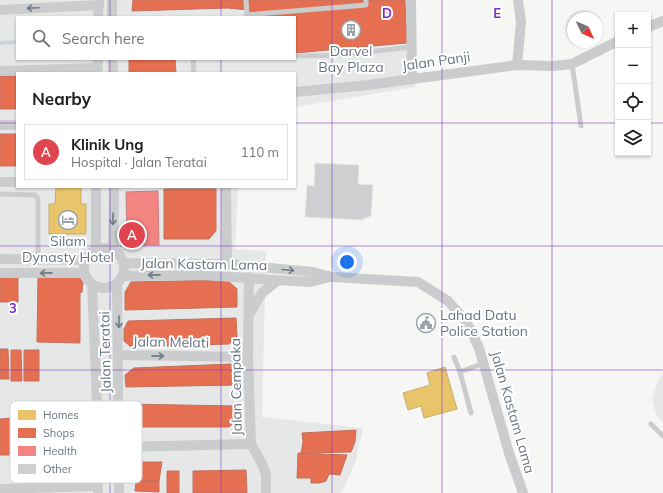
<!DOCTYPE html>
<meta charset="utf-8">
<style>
body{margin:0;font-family:Mulish,sans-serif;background:#f2f2f2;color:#202124}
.controls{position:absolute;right:12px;top:12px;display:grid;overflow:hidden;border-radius:0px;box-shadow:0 1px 3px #0004}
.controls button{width:36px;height:36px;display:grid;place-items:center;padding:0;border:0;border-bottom:1px solid #e0e0e0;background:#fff;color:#202124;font:20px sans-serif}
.compass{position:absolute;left:567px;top:12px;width:36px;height:36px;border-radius:50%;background:#fff;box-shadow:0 1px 3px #0004;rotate:134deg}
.you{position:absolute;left:347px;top:262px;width:14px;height:14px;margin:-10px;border:3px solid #fff;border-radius:50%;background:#1a73e8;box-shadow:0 0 0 6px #1a73e833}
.badge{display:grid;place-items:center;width:26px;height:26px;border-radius:50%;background:#111827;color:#fff;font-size:13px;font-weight:700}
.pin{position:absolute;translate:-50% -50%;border:2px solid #fff;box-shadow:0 1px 4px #0006}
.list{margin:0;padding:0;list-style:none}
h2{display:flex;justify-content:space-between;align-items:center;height:52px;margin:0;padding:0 16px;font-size:17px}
h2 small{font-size:13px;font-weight:400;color:#757577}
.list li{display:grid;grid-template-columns:26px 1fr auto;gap:12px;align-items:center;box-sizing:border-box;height:56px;margin:0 8px 8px;padding:0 8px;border:1px solid #e0e0e0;border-radius:0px}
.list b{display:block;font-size:15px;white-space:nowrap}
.list p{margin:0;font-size:13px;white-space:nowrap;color:#757577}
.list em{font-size:13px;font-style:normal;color:#757577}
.icon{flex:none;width:22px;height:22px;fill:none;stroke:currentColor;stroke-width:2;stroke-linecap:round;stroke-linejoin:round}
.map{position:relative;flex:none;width:663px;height:493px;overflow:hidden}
.search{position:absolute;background:#fff;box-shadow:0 1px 3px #0004;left:16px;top:16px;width:280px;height:44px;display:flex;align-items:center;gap:10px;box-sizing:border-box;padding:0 14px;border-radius:0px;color:#757577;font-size:15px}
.panel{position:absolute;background:#fff;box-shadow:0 1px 3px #0004;left:16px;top:72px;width:280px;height:116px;border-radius:0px}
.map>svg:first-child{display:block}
.built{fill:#e6e8e8;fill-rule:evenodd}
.homes{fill:#e9c46a;stroke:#c2ad72}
.shops{fill:#e76f51;stroke:#c17160}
.health{fill:#f28482;stroke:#c98082}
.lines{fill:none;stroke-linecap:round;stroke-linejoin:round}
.stream{stroke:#cdd3d7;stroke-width:4}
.building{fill:#cdcfd0;stroke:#e6e6e5}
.service{stroke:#cbcccd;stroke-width:5}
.minor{stroke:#cbcccd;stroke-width:10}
.oneway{stroke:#6d7a87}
.grid{fill:none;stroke:#7b2cbf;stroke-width:1;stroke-opacity:0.55}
.labels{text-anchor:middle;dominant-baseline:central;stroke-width:4;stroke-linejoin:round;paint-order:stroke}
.poi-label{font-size:14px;fill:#687683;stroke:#fff}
.street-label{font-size:14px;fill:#687683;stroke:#fff}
.key{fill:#fff;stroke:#d2d6da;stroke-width:1}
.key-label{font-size:11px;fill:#687683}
.grid-label{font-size:13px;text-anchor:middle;font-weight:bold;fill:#7b2cbf;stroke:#fff;stroke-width:4;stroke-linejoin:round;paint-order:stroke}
</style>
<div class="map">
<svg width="663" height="493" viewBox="0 0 663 493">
<rect width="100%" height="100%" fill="#f6f6f5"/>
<path class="built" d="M0 0H415V87L295 107V73H17V187H238L235 249 266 251 262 417 363 428 356 460 344 488 340 493H0ZM17 17H295V59H17Z
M663 374V423L656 415 652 399 658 381Z"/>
<path class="homes" d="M56 187H81V204H86V234H49V204H55Z
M445 367 457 409 424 418 421 406 408 410 403 393 430 385 427 373Z"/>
<path class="shops" d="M133 0H405L407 43 295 53V17H248V10L228 8 132 11Z
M129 59H175L176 73H129Z
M0 76H17V109H0Z
M0 134H17V166H0Z
M164 189H216V231L209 239H164Z
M0 275H18V302H0Z
M38 275H78L83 283 82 292 80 293V343L37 342Z
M227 280 237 289V307L125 310V292L131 282Z
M236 318 237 337 229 344 131 347 124 341V329L128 321Z
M0 349H8L9 379H0Z
M11 350H21L22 381H11Z
M24 350H39V381H24Z
M231 364 238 372V385L126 387 125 375 134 368Z
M124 404 238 406 237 420 229 427H135L124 420Z
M10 418V455H0V419Z
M356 430 355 442 351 452 301 453 303 442 302 433Z
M298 453 347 455 340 475 329 474 326 481 319 483H311V478H297Z
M133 462H162L159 481H136Z
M246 470 247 493H193V471Z
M167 471H179V493H167Z
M136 481H159V492L135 491Z"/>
<path class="health" d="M158 191 159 245H132L127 239 126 192Z"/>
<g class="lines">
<path class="stream" d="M0 43 17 42"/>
</g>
<path class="building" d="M315 163 359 165 358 184 373 185 371 216 361 220 305 217 307 185 314 186Z"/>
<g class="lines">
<path class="service" d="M246 0 247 17
M246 15 366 5V0
M295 56 341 55 412 47
M193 59 194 73
M572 64 581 126
M2 194 35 195 38 199V259
M454 357 460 372 471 413
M460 372 484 363
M651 424 663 436"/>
<path class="minor" d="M411 0 412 78
M0 10 99 5
M98 17 99 0
M112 17V0
M648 27 663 21
M112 59 113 73
M517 65 553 66 572 64 618 41
M0 71 98 68
M97 73 98 59
M295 92 368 85 517 65 521 22 518 0
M0 125H17
M0 182H17
M96 187V250
M226 187 227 264
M84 268a20 20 0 1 1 40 0a20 20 0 1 1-40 0Z
M113 250 114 187
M0 259 86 260
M123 263 227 264 313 272 332 277 418 282 448 301 466 321 479 348 509 453 523 493
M0 273H85
M123 276 201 275 310 282 330 277
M249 277 248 357 251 444 262 464 266 475V493
M117 283 119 493
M92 284 97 402 98 493
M250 313 262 293 278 280
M119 355 248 357
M119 447 251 444
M0 489 98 486"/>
</g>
<defs><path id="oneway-shaft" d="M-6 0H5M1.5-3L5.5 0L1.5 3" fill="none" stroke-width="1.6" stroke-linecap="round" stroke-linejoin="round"/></defs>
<g class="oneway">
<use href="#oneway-shaft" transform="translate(33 8) rotate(177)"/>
<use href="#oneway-shaft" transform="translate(113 219) rotate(91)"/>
<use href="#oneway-shaft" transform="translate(288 270) rotate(5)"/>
<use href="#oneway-shaft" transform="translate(46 273) rotate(179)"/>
<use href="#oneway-shaft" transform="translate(154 275) rotate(179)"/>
<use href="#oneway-shaft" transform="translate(119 322) rotate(90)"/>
<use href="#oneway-shaft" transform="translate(158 356) rotate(1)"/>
</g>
<path class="grid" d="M110 0V17M221 0V17M332 0V493M442 0V493M552 0V493M110 59V73M221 59V73M0 123H17M295 123H618M648 123H663M110 187V493M221 187V493M0 246H663M0 370H663"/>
<defs>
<g id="building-ring" transform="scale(1)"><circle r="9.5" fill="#fff" stroke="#9aa3ab" stroke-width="1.5"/><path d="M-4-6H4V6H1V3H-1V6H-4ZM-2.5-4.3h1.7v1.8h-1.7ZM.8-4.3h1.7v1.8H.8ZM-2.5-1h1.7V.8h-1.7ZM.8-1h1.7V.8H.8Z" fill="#9aa3ab"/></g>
<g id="hotel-ring" transform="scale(1)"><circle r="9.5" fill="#fff" stroke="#9aa3ab" stroke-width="1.5"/><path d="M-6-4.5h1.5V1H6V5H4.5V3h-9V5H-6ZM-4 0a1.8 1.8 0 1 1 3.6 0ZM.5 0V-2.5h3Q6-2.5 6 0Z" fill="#9aa3ab"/></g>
<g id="civic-ring" transform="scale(1)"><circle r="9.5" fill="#fff" stroke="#9aa3ab" stroke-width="1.5"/><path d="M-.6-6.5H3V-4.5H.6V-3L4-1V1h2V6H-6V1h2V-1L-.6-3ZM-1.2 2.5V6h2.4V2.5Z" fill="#9aa3ab"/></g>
</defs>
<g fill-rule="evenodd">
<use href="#building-ring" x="351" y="30"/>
<use href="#hotel-ring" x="68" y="220"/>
<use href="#civic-ring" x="426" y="323"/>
</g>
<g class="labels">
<g class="poi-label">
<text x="351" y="51">Darvel<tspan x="351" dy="16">Bay Plaza</tspan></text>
<text x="68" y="241">Silam<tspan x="68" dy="16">Dynasty Hotel</tspan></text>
<text x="440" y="315" text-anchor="start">Lahad Datu<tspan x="440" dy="16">Police Station</tspan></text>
</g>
<g class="street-label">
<text transform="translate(436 61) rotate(-8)">Jalan Panji</text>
<text transform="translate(204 264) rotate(1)">Jalan Kastam Lama</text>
<text transform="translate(171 342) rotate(1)">Jalan Melati</text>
<text transform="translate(105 352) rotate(-91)">Jalan Teratai</text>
<text transform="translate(236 387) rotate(-91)">Jalan Cempaka</text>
<text transform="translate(513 412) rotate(74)">Jalan Kastam Lama</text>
</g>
</g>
<rect x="10" y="401" width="132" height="82" rx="6" class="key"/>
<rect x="18" y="410" width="18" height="10" fill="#e9c46a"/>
<rect x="18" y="428" width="18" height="10" fill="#e76f51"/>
<rect x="18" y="446" width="18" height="10" fill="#f28482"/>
<rect x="18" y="464" width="18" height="10" fill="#cdcfd0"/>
<g class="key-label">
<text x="43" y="419">Homes</text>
<text x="43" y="437">Shops</text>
<text x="43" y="455">Health</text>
<text x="43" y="473">Other</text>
</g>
<g class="grid-label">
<text x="387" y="18">D</text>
<text x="497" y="18">E</text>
<text x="13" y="313">3</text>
</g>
</svg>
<div class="controls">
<button>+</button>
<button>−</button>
<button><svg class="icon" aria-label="locate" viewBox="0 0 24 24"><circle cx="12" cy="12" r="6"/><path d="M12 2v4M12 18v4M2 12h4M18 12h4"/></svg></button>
<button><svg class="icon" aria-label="layers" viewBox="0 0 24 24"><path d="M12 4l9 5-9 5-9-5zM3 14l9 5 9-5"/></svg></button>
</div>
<svg class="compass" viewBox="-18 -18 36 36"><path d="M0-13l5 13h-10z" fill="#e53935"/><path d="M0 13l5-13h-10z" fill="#757577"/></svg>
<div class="you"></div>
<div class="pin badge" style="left:132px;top:235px;background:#e0444e">A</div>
<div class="search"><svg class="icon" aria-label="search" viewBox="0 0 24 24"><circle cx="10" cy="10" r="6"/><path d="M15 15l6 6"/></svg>Search here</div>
<section class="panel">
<h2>Nearby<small></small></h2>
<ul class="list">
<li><span class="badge" style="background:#e0444e">A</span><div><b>Klinik Ung</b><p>Hospital · Jalan Teratai</p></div><em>110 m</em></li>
</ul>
</section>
</div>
